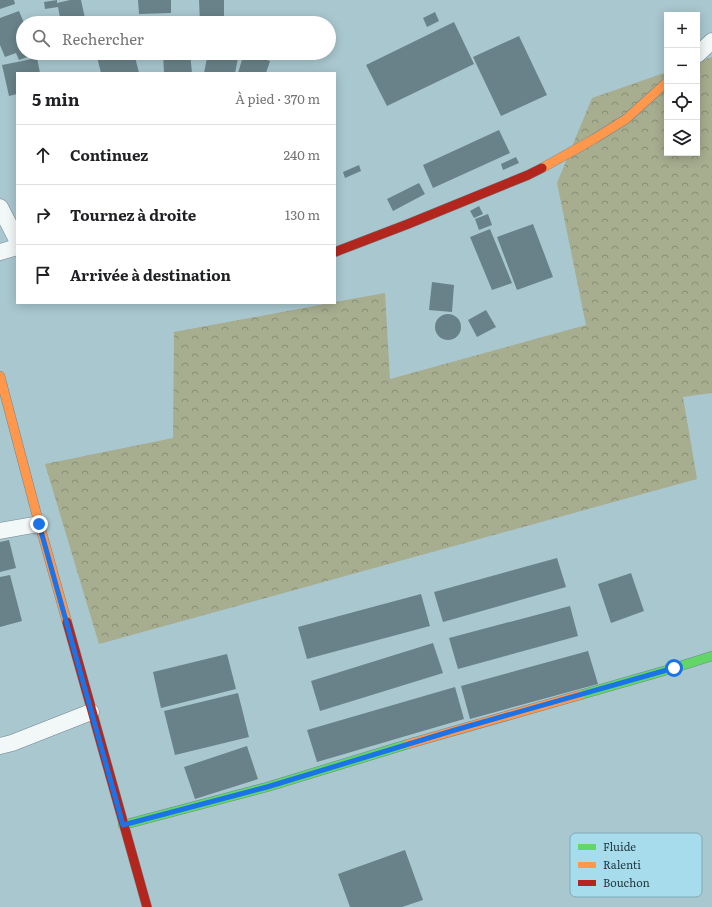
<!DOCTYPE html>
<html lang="fr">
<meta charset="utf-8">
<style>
body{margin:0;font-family:Literata,serif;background:#f2f2f2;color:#202124}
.controls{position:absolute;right:12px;top:12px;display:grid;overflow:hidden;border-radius:0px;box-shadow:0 2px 10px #0003}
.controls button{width:36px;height:36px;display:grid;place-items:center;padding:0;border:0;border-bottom:1px solid #e0e0e0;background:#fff;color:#202124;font:20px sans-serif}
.stop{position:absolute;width:12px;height:12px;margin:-9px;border:3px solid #1a73e8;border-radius:50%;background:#fff}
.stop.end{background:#1a73e8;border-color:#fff;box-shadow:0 1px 4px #0008}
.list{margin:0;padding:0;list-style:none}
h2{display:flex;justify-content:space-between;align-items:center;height:52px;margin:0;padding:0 16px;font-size:17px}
h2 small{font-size:13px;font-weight:400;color:#757577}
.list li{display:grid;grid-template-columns:26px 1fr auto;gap:12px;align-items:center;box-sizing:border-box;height:60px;padding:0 16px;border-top:1px solid #e0e0e0}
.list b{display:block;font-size:15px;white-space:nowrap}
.list em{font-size:13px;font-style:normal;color:#757577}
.icon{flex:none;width:22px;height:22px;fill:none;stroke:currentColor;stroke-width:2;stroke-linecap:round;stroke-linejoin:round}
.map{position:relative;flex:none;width:712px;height:907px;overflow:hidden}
.search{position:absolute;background:#fff;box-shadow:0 2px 10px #0003;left:16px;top:16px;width:320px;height:44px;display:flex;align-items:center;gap:10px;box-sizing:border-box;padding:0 14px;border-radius:22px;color:#757577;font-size:15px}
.panel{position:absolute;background:#fff;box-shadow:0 2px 10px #0003;left:16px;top:72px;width:320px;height:232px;border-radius:0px}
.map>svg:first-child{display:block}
.forest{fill:url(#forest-crowns)}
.building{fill:#698289}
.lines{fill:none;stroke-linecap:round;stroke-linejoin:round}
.street-casing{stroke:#70878e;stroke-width:17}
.fast-casing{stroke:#70878e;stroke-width:10}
.slow-casing{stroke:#70878e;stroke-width:10}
.jam-casing{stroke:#70878e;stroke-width:10}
.street{stroke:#f2f7f8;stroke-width:16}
.fast{stroke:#63d668;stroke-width:9}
.slow{stroke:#ff974d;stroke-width:9}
.jam{stroke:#b3261e;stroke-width:9}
.route{stroke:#1a73e8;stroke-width:5}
.key{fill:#a6dcec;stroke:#7fabb8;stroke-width:1}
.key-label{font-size:11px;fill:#233940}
</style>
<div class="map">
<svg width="712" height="907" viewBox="0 0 712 907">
<defs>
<pattern id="forest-crowns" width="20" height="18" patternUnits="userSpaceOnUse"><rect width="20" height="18" fill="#a7ad8f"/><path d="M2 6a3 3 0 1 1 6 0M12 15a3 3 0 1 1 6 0" fill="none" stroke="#888e76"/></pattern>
</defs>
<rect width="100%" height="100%" fill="#a9c7cf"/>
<path class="forest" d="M712 57V393L683 397 697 479 99 644 45 464 173 438 174 332 330 303H335V302L385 293 390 379 586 325 557 183 592 98 667 72V153H697V62Z"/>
<path class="building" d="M0 0H14L15 4 0 9Z
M57 0V3L70 0H81L86 23H61L58 7 45 9 44 2Z
M138 0H171V13L139 14Z
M199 0H224V23H200Z
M19 11 24 23H23V53H33V55L19 60 16 53 5 57 0 45V18Z
M435 12 439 21 427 27 423 18Z
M454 22 474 64 387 106 366 65Z
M519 36 547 95 501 116 473 57Z
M114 53H134L139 73H101L97 57Z
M163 53H190L192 73H164Z
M208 53H239L235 73H204Z
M244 53 270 61 266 73H238Z
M37 58 40 73H17V94L9 96 2 65Z
M499 130 510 153 433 188 423 165Z
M516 157 519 163 503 170 501 164Z
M359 165 361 171 345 178 343 172Z
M419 183 425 194 393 211 387 199Z
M479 206 483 214 474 218 470 211Z
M488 214 492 225 479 230 475 219Z
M533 224 553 277 517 290 497 237Z
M490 229 512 283 492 290 470 237Z
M432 282 454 285 452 312 429 310Z
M486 310 496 327 477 337 468 320Z
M435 327a13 13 0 1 1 26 0a13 13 0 1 1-26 0Z
M9 540 16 568 0 572V542Z
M557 558 566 587 443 622 434 592Z
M631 573 644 611 611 623 598 584Z
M10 575 22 621 0 627V577Z
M421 594 430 626 307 659 298 627Z
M570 606 578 636 458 669 449 638Z
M433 643 443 673 320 711 311 681Z
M588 651 598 684 470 719 461 686Z
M227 654 236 689 161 708 153 672Z
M455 687 464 719 317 762 307 730Z
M238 693 249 737 175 755 164 711Z
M247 746 258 779 195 799 184 767Z
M405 850 423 900 402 907H350L338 874Z"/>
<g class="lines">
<g class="street-casing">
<path id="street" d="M697 55 712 41
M0 207 17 240
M0 252 17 247
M0 531 39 524
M0 746 12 743 91 712"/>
</g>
<g class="fast-casing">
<path id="fast" d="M580 695 674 668 712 656
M123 825 267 787 408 744"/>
</g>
<g class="slow-casing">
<path id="slow" d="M542 168 594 139 626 119 667 82
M0 376 36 512 67 622
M408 744 580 695"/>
</g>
<g class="jam-casing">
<path id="jam" d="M335 252 408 224 528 175 542 168
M67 622 147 907"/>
</g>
<use href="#street" class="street"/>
<use href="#fast" class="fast"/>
<use href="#slow" class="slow"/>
<use href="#jam" class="jam"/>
</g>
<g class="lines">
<path class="route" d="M39 524 123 825 267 787 455 730 674 668"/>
</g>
<rect x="570" y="833" width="132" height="64" rx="6" class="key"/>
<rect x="578" y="844" width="18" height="6" fill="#63d668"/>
<rect x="578" y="862" width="18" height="6" fill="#ff974d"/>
<rect x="578" y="880" width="18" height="6" fill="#b3261e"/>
<g class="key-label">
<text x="603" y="851">Fluide</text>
<text x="603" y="869">Ralenti</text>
<text x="603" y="887">Bouchon</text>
</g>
</svg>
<div class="controls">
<button>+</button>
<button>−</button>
<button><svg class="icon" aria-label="locate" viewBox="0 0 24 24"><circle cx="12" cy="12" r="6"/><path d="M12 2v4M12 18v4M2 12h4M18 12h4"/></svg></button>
<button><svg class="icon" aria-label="layers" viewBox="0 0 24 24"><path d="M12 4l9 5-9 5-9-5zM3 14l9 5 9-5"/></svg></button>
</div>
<div class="stop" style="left:674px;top:668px"></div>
<div class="stop end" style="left:39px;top:524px"></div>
<div class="search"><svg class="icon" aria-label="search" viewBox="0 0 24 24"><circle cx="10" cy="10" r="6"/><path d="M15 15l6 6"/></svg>Rechercher</div>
<section class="panel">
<h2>5 min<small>À pied · 370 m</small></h2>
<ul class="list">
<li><svg class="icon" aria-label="ahead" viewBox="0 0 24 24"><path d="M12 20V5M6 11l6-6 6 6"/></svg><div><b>Continuez</b></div><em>240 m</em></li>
<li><svg class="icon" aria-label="right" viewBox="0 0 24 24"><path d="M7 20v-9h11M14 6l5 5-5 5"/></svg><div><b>Tournez à droite</b></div><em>130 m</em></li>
<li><svg class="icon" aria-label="arrive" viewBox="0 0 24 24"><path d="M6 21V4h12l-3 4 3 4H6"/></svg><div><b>Arrivée à destination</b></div></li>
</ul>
</section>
</div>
